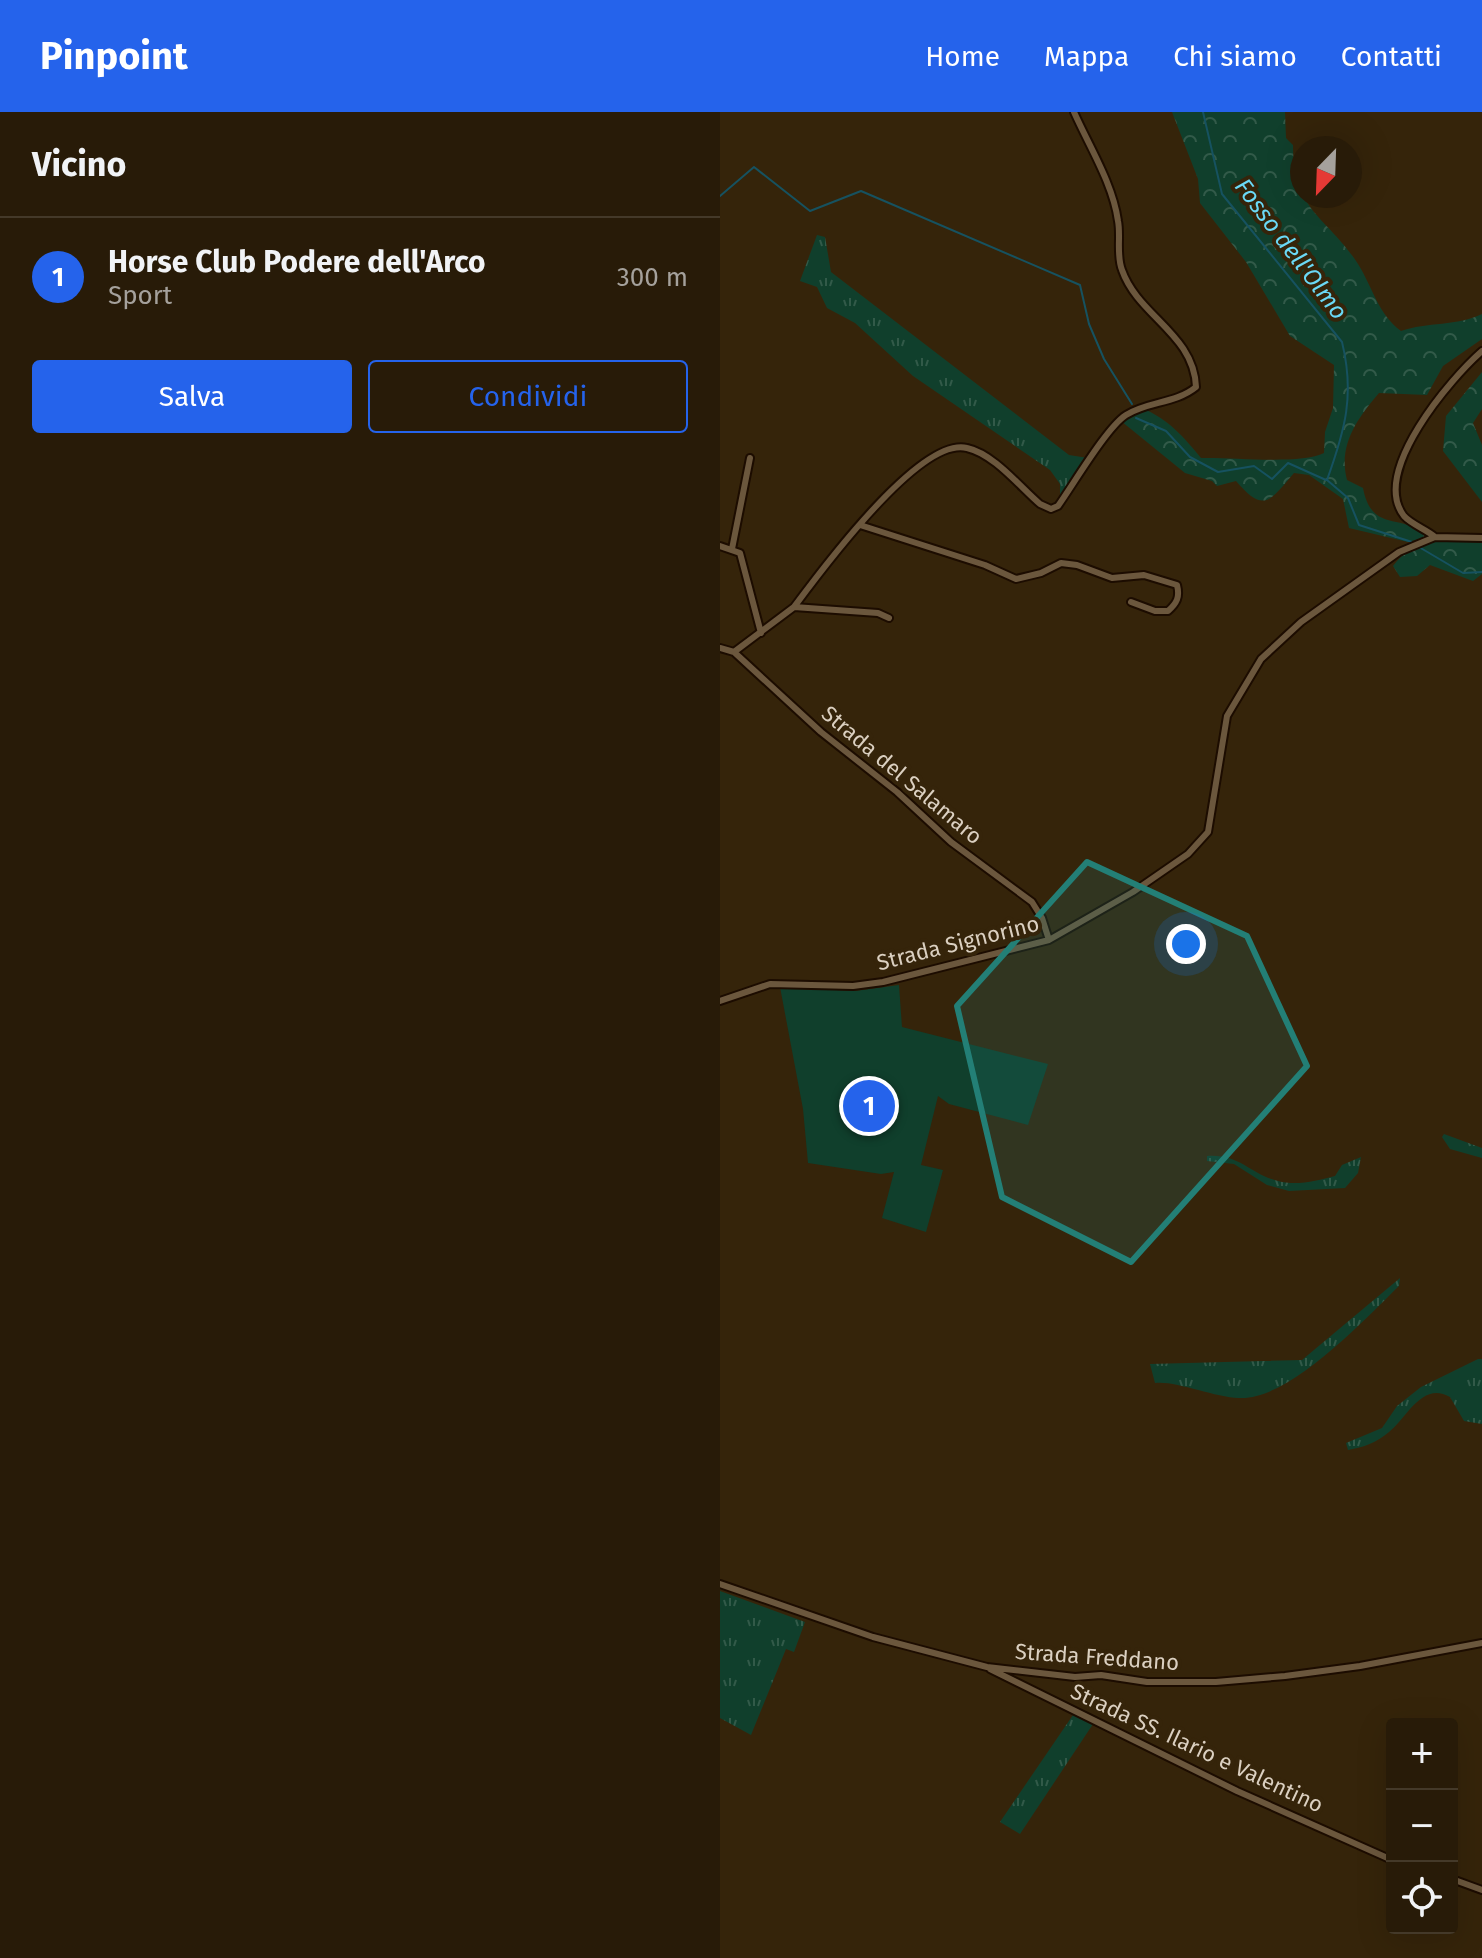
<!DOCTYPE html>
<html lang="it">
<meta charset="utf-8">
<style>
body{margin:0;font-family:"Fira Sans",sans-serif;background:#302412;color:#f1f3f6}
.controls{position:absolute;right:24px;bottom:24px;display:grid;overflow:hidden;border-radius:8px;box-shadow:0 8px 32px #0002}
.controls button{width:72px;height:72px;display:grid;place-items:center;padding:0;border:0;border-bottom:2px solid #443929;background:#281b08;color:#f1f3f6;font:40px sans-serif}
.compass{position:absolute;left:570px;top:24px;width:72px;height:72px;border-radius:50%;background:#281b08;box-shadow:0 8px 32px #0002;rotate:203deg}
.you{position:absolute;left:466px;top:832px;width:28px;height:28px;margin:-20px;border:6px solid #fff;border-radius:50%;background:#1a73e8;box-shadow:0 0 0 12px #1a73e833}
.badge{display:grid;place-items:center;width:52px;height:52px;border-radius:50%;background:#2563eb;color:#fff;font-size:26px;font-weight:700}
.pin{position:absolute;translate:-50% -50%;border:4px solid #fff;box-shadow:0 2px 8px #0006}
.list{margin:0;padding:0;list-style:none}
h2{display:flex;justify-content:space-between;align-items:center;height:104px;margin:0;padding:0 32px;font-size:34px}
h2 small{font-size:26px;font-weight:400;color:#a5a19c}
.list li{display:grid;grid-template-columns:52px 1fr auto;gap:24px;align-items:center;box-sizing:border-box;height:120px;padding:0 32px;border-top:2px solid #443929}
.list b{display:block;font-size:30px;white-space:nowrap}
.list p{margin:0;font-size:26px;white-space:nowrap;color:#a5a19c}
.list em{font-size:26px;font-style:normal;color:#a5a19c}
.actions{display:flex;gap:16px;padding:24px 32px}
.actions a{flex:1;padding:18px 0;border:2px solid #2563eb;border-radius:8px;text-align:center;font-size:28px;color:#2563eb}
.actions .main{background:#2563eb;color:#fff}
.icon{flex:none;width:44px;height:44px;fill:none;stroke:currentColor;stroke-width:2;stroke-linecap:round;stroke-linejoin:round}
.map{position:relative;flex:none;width:762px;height:1846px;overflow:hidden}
header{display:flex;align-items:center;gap:48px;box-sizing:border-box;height:112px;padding:0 40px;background:#2563eb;color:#fff}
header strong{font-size:38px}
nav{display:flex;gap:44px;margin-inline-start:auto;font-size:28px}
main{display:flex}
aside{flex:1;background:#281b08}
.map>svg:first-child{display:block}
.grass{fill:url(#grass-tufts)}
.forest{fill:url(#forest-crowns)}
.pitch{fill:#103f2c}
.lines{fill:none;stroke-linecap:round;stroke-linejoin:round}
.stream{stroke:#165260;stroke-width:2}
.street-casing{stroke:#1c0c00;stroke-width:10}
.street{stroke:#6b573d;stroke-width:6}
.marked{fill:#237f76;fill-opacity:0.2;stroke:#237f76;stroke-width:6;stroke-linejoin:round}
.labels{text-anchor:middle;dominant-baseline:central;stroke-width:8;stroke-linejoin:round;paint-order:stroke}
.street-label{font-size:22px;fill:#dbd0c1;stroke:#35240a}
.water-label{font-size:24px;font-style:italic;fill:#6ad9f6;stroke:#35240a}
</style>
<header>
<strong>Pinpoint</strong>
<nav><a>Home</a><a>Mappa</a><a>Chi siamo</a><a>Contatti</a></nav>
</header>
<main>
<aside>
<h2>Vicino<small></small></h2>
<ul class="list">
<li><span class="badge">1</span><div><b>Horse Club Podere dell'Arco</b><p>Sport</p></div><em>300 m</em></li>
</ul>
<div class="actions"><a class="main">Salva</a><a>Condividi</a></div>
</aside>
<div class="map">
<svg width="762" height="1846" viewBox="0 0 762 1846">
<defs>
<pattern id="grass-tufts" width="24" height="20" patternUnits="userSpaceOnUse" patternTransform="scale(2)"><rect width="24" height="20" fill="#103f2c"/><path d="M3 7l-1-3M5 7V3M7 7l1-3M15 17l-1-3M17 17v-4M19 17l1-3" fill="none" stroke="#325a49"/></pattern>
<pattern id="forest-crowns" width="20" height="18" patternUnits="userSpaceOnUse" patternTransform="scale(2)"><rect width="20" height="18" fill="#103f2c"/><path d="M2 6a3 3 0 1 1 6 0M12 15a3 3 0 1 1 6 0" fill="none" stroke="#325a49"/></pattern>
</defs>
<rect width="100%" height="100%" fill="#35240a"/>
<path class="grass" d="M97 123 105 125 111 160 349 343 368 346 340 386V372L330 358 193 264 135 211 107 196 97 175 80 169Z
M724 1022 762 1036V1046L730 1037 722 1025Z
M487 1044C521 1042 529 1062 558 1069 576 1074 597 1069 615 1064L622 1053 641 1045 638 1061 625 1076 569 1079 547 1073 514 1052 487 1049Z
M680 1166 679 1174C645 1207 569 1289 519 1286 494 1285 454 1268 435 1271L430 1252 582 1248Z
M758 1247H762V1312L744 1309 730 1285C702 1269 687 1306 669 1320 656 1331 644 1335 628 1338L626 1331 662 1316 677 1294 701 1275Z
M0 1479 85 1510 74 1540 66 1537 31 1623 0 1606Z
M353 1603 373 1612 300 1722 280 1710Z"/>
<path class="forest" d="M452 0H565L566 26 573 33C573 100 607 104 638 152 653 176 658 202 681 219 707 210 738 214 762 202V227L723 254 707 283 659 281C637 307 618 333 627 368L643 376C652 423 683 399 706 425L688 430 629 416 623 387 589 363 574 361C550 389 544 402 516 369L497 374 492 369 465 361 401 309 422 296C448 307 464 325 481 346 511 345 581 353 604 341L605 320 613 296 614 253 570 224 526 150 480 91 478 67Z
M762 260V297L753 311 762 333V390L723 339 726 304Z
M762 428V462L753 469 710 453 697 464 680 465 673 454C694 425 729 429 762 428Z"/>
<path class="pitch" d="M179 873 182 915 328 952 308 1013 229 992 218 984 201 1053 223 1058 206 1120 162 1106 174 1060 161 1062 88 1051 83 997 60 875 135 879Z"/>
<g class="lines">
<path class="stream" d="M483 0 502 82 622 230C635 283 625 318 607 368L628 386 639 413 692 430
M0 84 34 55 90 99 141 79 360 173 369 212 384 247 412 292
M416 306 446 319 470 345 498 360 534 354 552 367 568 351 606 368
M699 435 743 461 762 460"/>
<g class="street-casing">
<path id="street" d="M140 413 265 453 296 467 321 461 341 451 357 453 392 466 424 463 457 473C460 485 457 491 448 499H435L411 490
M715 425C707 418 691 412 684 404 650 360 731 266 762 239
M0 434 20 441 41 521
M12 437 30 346
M74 495C100 460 200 324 247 336 274 342 300 375 320 392L331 397 338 394C353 373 387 315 406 303 428 289 455 292 476 275 474 222 418 204 402 158 396 143 401 124 398 109 393 72 369 34 354 0
M0 536 14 540 101 620 177 680 231 730 312 790 322 806 329 828
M14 540 74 495 158 501 169 506
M0 889 50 872 133 874 163 870 329 828 413 780 468 742 488 720 507 604 541 547 581 510 679 440 715 425 762 426
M0 1472 153 1525 267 1555 355 1565 381 1563 427 1570H496L565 1564 640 1554 762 1531
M270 1557 517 1679 672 1748
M732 1767 762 1778"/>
</g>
<use href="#street" class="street"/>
</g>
<path class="marked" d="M367 750 527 824 587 954 411 1150 282 1085 237 894Z"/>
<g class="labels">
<g class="street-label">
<text transform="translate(182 663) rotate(40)">Strada del Salamaro</text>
<text transform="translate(238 831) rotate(-14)">Strada Signorino</text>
<text transform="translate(377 1545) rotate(4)">Strada Freddano</text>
<text transform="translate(477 1636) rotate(25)">Strada SS. Ilario e Valentino</text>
</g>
<g class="water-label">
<text transform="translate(571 137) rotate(53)">Fosso dell'Olmo</text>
</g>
</g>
</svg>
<div class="controls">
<button>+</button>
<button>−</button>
<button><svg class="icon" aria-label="locate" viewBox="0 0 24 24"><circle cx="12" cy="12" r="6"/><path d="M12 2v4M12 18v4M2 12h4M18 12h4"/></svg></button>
</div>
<svg class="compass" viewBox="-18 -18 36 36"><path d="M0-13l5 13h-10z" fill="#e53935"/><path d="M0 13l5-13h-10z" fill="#a5a19c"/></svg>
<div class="you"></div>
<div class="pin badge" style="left:149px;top:994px">1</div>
</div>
</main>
